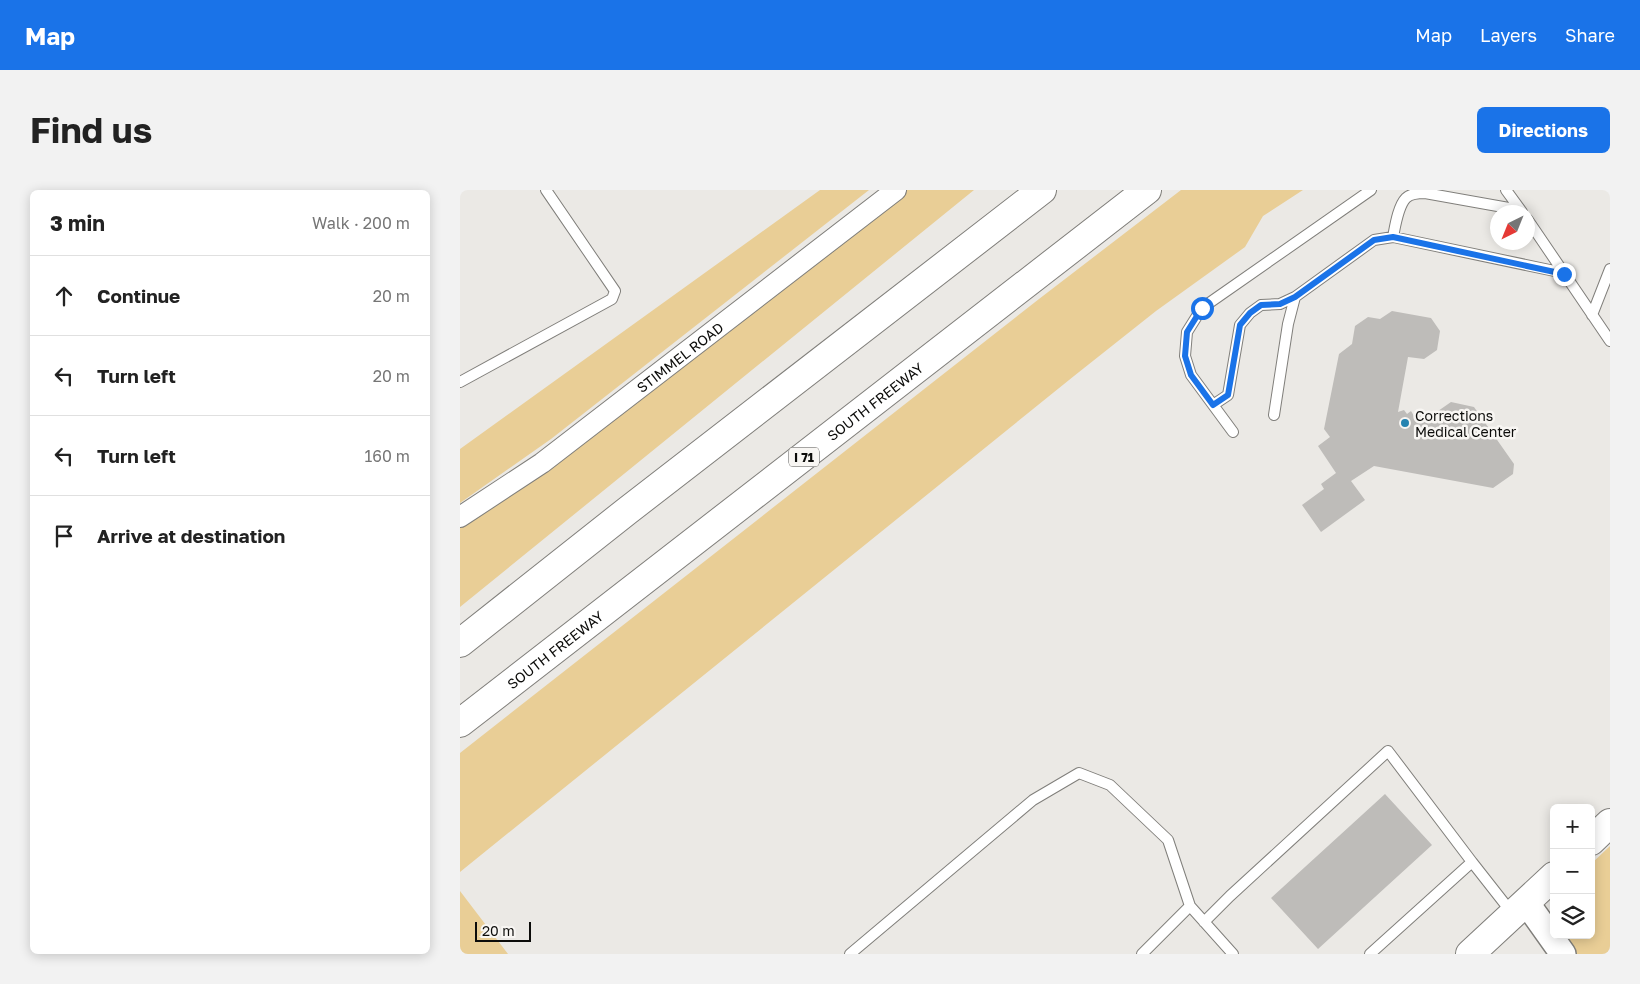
<!DOCTYPE html>
<meta charset="utf-8">
<style>
body{margin:0;font-family:"Golos Text",sans-serif;background:#f2f2f2;color:#222}
.controls{position:absolute;right:15px;bottom:15px;display:grid;overflow:hidden;border-radius:8px;box-shadow:0 2px 12px #0003}
.controls button{width:45px;height:45px;display:grid;place-items:center;padding:0;border:0;border-bottom:1px solid #e0e0e0;background:#fff;color:#222;font:25px sans-serif}
.compass{position:absolute;left:1030px;top:15px;width:45px;height:45px;border-radius:50%;background:#fff;box-shadow:0 2px 12px #0003;rotate:223deg}
.scale{position:absolute;left:15px;bottom:12px;width:56px;box-sizing:border-box;padding-left:5px;border:2px solid #0c0c0a;border-top:0;font-size:14px;line-height:18px;white-space:nowrap;color:#0c0c0a;-webkit-text-stroke:4px #f8f6f3;paint-order:stroke}
.stop{position:absolute;width:15px;height:15px;margin:-11px;border:4px solid #1a73e8;border-radius:50%;background:#fff}
.stop.end{background:#1a73e8;border-color:#fff;box-shadow:0 1px 5px #0008}
.list{margin:0;padding:0;list-style:none}
h2{display:flex;justify-content:space-between;align-items:center;height:65px;margin:0;padding:0 20px;font-size:21px}
h2 small{font-size:16px;font-weight:400;color:#767676}
.list li{display:grid;grid-template-columns:32px 1fr auto;gap:15px;align-items:center;box-sizing:border-box;height:80px;padding:0 20px;border-top:1px solid #e0e0e0}
.list b{display:block;font-size:19px;white-space:nowrap}
.list em{font-size:16px;font-style:normal;color:#767676}
.icon{flex:none;width:28px;height:28px;fill:none;stroke:currentColor;stroke-width:2;stroke-linecap:round;stroke-linejoin:round}
.map{position:relative;flex:none;width:1150px;height:764px;overflow:hidden;border-radius:8px}
header{display:flex;align-items:center;gap:30px;box-sizing:border-box;height:70px;padding:0 25px;background:#1a73e8;color:#fff}
header strong{font-size:24px}
nav{display:flex;gap:28px;margin-inline-start:auto;font-size:18px}
.intro{display:flex;align-items:center;justify-content:space-between;box-sizing:border-box;height:120px;padding:0 30px}
h1{margin:0;font-size:35px}
.button{padding:12px 22px;border-radius:8px;background:#1a73e8;color:#fff;font-size:18px;font-weight:700}
main{display:flex;gap:30px;padding:0 30px}
aside{flex:1;background:#fff;border-radius:8px;box-shadow:0 2px 12px #0003}
.map>svg:first-child{display:block}
.green{fill:#e9ce96}
.building{fill:#bebcb9}
.lines{fill:none;stroke-linecap:round;stroke-linejoin:round}
.service-casing{stroke:#807f7b;stroke-width:12}
.minor-casing{stroke:#807f7b;stroke-width:22}
.tertiary-casing{stroke:#807f7b;stroke-width:28}
.secondary-casing{stroke:#807f7b;stroke-width:30}
.motorway-casing{stroke:#807f7b;stroke-width:30}
.service{stroke:#fff;stroke-width:10}
.minor{stroke:#fff;stroke-width:20}
.tertiary{stroke:#fff;stroke-width:25}
.secondary{stroke:#fff;stroke-width:28}
.motorway{stroke:#fff;stroke-width:28}
.route{stroke:#1a73e8;stroke-width:6}
.poi-dot{fill:#2583b0;stroke:#f8f6f3;stroke-width:2}
.labels{text-anchor:middle;dominant-baseline:central;stroke-width:5;stroke-linejoin:round;paint-order:stroke}
.shield{fill:#f8f6f3;stroke:#535250;stroke-width:1}
.shield-label{font-size:12px;font-weight:bold;fill:#0c0c0a}
.street-label{font-size:14px;fill:#0c0c0a;stroke:#f8f6f3}
.poi-label{font-size:14px;fill:#0c0c0a;stroke:#f8f6f3;text-anchor:start}
</style>
<header>
<strong>Map</strong>
<nav><a>Map</a><a>Layers</a><a>Share</a></nav>
</header>
<div class="intro"><h1>Find us</h1><a class="button">Directions</a></div>
<main>
<aside>
<h2>3 min<small>Walk · 200 m</small></h2>
<ul class="list">
<li><svg class="icon" aria-label="ahead" viewBox="0 0 24 24"><path d="M12 20V5M6 11l6-6 6 6"/></svg><div><b>Continue</b></div><em>20 m</em></li>
<li><svg class="icon" aria-label="left" viewBox="0 0 24 24"><path d="M17 20v-9H6M10 6l-5 5 5 5"/></svg><div><b>Turn left</b></div><em>20 m</em></li>
<li><svg class="icon" aria-label="left" viewBox="0 0 24 24"><path d="M17 20v-9H6M10 6l-5 5 5 5"/></svg><div><b>Turn left</b></div><em>160 m</em></li>
<li><svg class="icon" aria-label="arrive" viewBox="0 0 24 24"><path d="M6 21V4h12l-3 4 3 4H6"/></svg><div><b>Arrive at destination</b></div></li>
</ul>
</aside>
<div class="map">
<svg width="1150" height="764" viewBox="0 0 1150 764">
<rect width="100%" height="100%" fill="#ebe9e5"/>
<path class="green" d="M360 0H409L91 249 0 313V259Z
M444 0H514L0 417V333Z
M721 0H843L803 26 785 57 696 121 614 186 0 682V563L579 109Z
M1150 656V764H1116L1103 745H1131V674Z
M0 701 48 764H0Z"/>
<path class="building" d="M932 121 971 128 980 141 977 160 964 169 948 167 938 222 944 220 947 224 951 221 954 226 959 223 961 226 965 224 968 228 991 212 1014 217 1054 274 1053 284 1033 298 914 276 891 291 905 310 861 342 842 315 864 299 861 294 876 283 858 256 870 247 864 239 879 164 892 154 895 136 908 127 920 129Z
M925 604 972 655 858 759 811 708Z"/>
<g class="lines">
<g class="service-casing">
<path id="service" d="M1046 0 1062 22
M1068 30 1150 151
M933 47C935 37 938 16 946 8 950 4 959 3 965 3L1060 20
M1132 125 1150 79
M0 192 152 109 155 101 86 0
M753 215 768 205 780 135 790 123 801 115 820 114 835 107
M814 225 828 134 835 107 914 50 933 47 1104 83
M773 242 731 185 725 166 727 142 742 118 911 0
M744 732 770 706 928 561 1012 672
M390 764 573 610 619 583 650 595 708 650 730 716
M682 764 730 716 773 764
M910 764 1012 672 1052 723"/>
</g>
<g class="minor-casing">
<g id="minor">
<path id="s1" d="M0 327 82 273 436 0"/>
</g>
</g>
<g class="tertiary-casing">
<path id="tertiary" d="M1066 712 1103 764"/>
</g>
<g class="secondary-casing">
<path id="secondary" d="M1131 651 1150 633
M1010 764 1094 686"/>
</g>
<g class="motorway-casing">
<g id="motorway">
<path d="M0 453 167 321 582 0"/>
<path id="s2" d="M0 533 687 0"/>
</g>
</g>
<use href="#service" class="service"/>
<use href="#minor" class="minor"/>
<use href="#tertiary" class="tertiary"/>
<use href="#secondary" class="secondary"/>
<use href="#motorway" class="motorway"/>
</g>
<g class="lines">
<path class="route" d="M742 118 727 142 725 166 731 185 753 215 768 205 780 135 790 123 801 115 820 114 835 107 914 50 933 47 1104 84"/>
</g>
<circle class="poi-dot" cx="945" cy="233" r="5"/>
<g class="labels">
<rect class="shield" x="329" y="257.5" width="30" height="19" rx="4"/>
<g class="shield-label">
<text x="344" y="267">I 71</text>
</g>
<g class="street-label">
<text stroke="none"><textPath href="#s1" startOffset="272">STIMMEL ROAD</textPath></text>
<text stroke="none"><textPath href="#s2" startOffset="525">SOUTH FREEWAY</textPath></text>
<text stroke="none"><textPath href="#s2" startOffset="120">SOUTH FREEWAY</textPath></text>
</g>
<g class="poi-label">
<text x="955" y="225">Corrections<tspan x="955" dy="16">Medical Center</tspan></text>
</g>
</g>
</svg>
<div class="controls">
<button>+</button>
<button>−</button>
<button><svg class="icon" aria-label="layers" viewBox="0 0 24 24"><path d="M12 4l9 5-9 5-9-5zM3 14l9 5 9-5"/></svg></button>
</div>
<svg class="compass" viewBox="-18 -18 36 36"><path d="M0-13l5 13h-10z" fill="#e53935"/><path d="M0 13l5-13h-10z" fill="#767676"/></svg>
<div class="scale">20 m</div>
<div class="stop" style="left:742px;top:118px"></div>
<div class="stop end" style="left:1104px;top:84px"></div>
</div>
</main>
